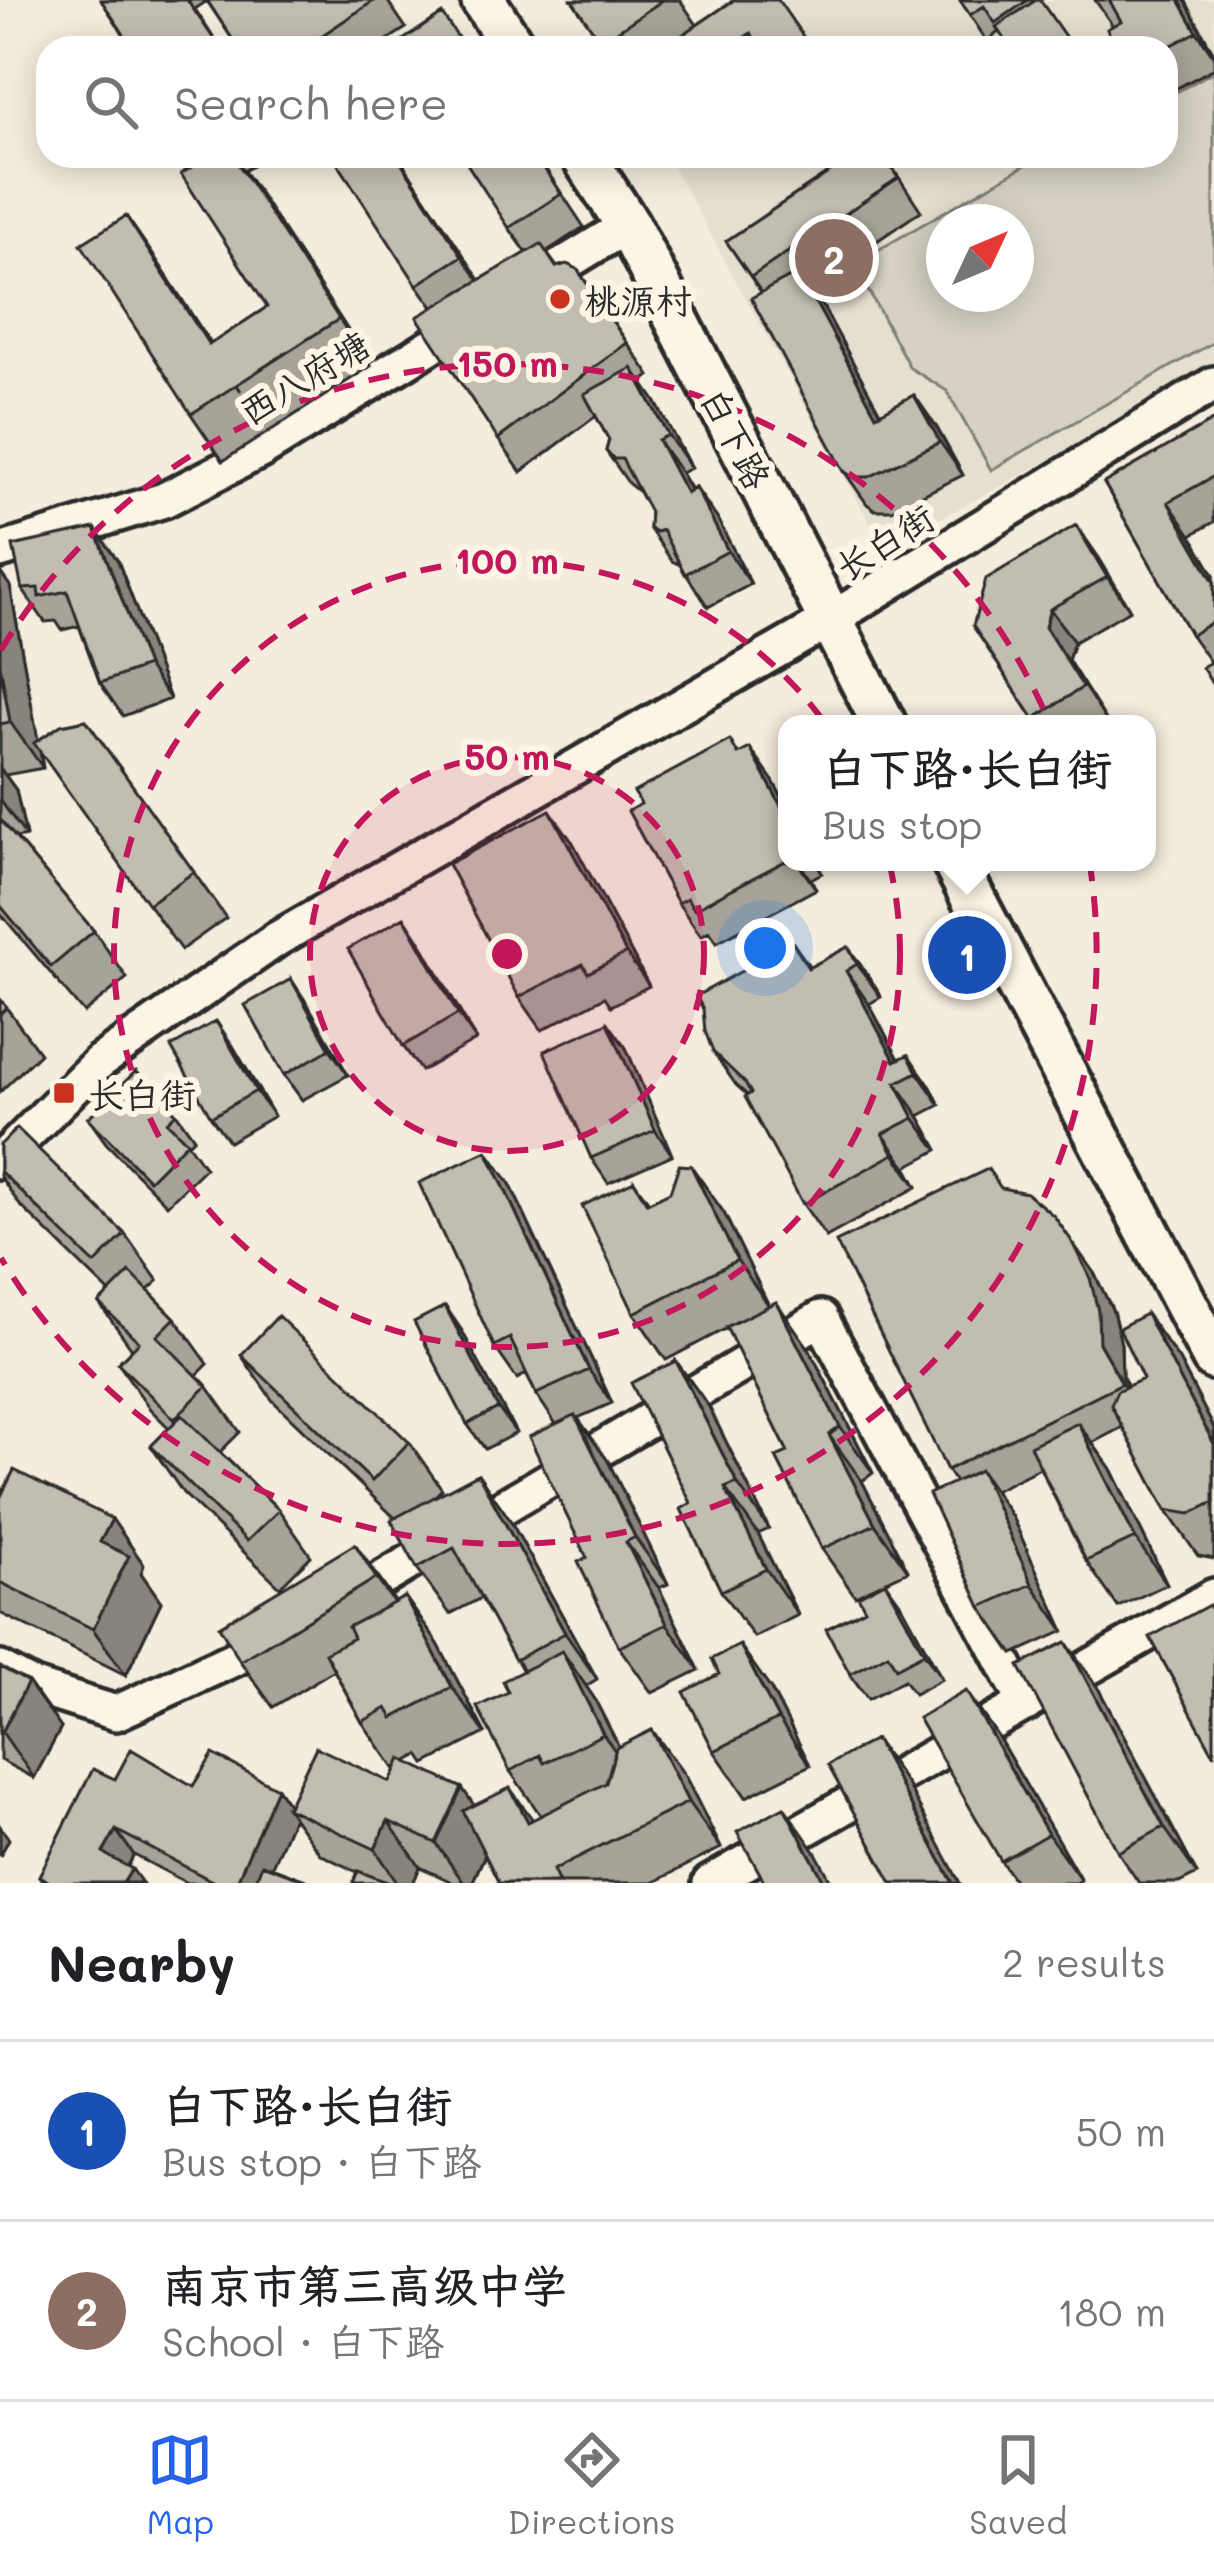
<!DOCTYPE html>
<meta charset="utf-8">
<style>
body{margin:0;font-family:Mali,"LXGW WenKai TC",sans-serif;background:#f6f6f6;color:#202124}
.compass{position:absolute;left:926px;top:204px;width:108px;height:108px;border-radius:50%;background:#fff;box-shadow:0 6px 30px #0003;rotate:46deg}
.you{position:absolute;left:765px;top:948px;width:42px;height:42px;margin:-30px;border:9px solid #fff;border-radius:50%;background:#1a73e8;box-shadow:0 0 0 18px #1a73e833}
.badge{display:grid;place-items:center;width:78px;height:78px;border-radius:50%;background:#2563eb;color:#fff;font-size:39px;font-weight:700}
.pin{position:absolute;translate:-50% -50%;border:6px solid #fff;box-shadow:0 3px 12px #0006}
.popup{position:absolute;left:778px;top:715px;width:378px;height:156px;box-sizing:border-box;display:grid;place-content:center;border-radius:24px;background:#fff;filter:drop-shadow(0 3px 9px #0005);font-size:39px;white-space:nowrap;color:#757577}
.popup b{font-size:45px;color:#202124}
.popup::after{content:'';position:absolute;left:50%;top:100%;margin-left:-24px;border:24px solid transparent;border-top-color:#fff}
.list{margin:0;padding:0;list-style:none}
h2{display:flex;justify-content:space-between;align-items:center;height:156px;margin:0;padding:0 48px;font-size:51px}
h2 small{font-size:39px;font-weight:400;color:#757577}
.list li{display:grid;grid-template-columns:78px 1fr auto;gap:36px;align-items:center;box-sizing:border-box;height:180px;padding:0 48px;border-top:3px solid #e0e0e0}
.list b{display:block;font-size:45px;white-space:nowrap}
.list p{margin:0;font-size:39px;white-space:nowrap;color:#757577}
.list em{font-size:39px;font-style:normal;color:#757577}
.icon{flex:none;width:66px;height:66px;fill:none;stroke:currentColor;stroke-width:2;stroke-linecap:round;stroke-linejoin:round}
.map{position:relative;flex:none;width:1214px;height:1883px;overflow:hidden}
.search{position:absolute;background:#fff;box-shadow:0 6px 30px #0003;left:36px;right:36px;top:36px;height:132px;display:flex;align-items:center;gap:30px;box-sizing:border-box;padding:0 42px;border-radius:36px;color:#757577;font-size:45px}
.sheet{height:516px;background:#fff}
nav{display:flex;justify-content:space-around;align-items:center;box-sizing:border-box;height:168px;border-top:3px solid #e0e0e0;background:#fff;font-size:33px;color:#757577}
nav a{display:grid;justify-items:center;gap:6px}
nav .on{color:#2563eb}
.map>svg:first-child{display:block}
.built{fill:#e5dfd0;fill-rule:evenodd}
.green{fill:#d6d1c4;stroke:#807e78;stroke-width:3;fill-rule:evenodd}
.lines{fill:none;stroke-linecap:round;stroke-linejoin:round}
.minor-casing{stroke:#2b2b2b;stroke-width:42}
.major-casing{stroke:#2b2b2b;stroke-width:51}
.minor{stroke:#fcf5e5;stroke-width:33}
.major{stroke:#fcf5e5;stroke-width:42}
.wall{fill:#a7a398;stroke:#2b2b2b;stroke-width:3;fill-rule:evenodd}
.shaded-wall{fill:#88847c;stroke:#2b2b2b;stroke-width:3}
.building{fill:#c2bdb1;stroke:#2b2b2b;stroke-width:3}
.ring{fill:none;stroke:#c2185b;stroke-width:6;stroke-dasharray:21 15}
.poi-dot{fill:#c8321e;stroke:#fcf5e5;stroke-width:4.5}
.labels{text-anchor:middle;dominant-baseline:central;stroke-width:12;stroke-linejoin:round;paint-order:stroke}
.poi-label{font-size:36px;fill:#2b2b2b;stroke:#fcf5e5;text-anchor:start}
.street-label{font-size:36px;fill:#2b2b2b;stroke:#fcf5e5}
.centre{fill:#c2185b;stroke:#fcf5e5;stroke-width:6}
.ring-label{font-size:36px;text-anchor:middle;font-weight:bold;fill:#c2185b;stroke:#fcf5e5;stroke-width:12;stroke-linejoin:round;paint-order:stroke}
</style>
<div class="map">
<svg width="1214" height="1883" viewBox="0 0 1214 1883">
<rect width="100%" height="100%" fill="#f4edde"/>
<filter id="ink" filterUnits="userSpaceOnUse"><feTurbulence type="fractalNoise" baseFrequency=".00833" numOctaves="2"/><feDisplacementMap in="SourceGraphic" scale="24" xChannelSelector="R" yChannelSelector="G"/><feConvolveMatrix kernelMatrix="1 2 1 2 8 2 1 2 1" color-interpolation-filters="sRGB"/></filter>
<g filter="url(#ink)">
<path class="built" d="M756 0H1214V371L928 525 876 534 667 156H1166V48H686ZM944 222H1016V294H944Z"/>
<path class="green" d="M1214 71V342L991 470 947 391 910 368 854 264 1041 156H1166V98ZM944 222H1016V294H944Z"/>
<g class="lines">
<g class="minor-casing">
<path id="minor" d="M522 290 628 225
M0 551 164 500 262 450 473 320
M0 1161 99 1062 277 939 830 620 1214 384
M345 1601 821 1318 1026 1704
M0 1669 34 1687 116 1713 279 1638
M710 1883 1214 1596"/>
</g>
<g class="major-casing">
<path id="major" d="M483 0 514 48
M583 156 628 225 884 724
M954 862 1214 1358"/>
</g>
<use href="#minor" class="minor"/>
<use href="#major" class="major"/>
</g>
<path class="wall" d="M101 0H387L406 28 375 48H133ZM207 1 233 40 220 48 195 9Z
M572 0H680L697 25 734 0 812 48H605Z
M960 0H1040L987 41Z
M1095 0H1185L1214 54V68L1166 94V48L1113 26Z
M205 156H267L244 171 371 366 223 461 191 414 126 216 211 344 267 307Z
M398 156 480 280 527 253 509 228 537 156 584 227 546 252 557 267 577 269 650 376 642 382 655 401 691 468 681 473 691 490 695 487 718 520 751 584 708 607 680 565 672 561 649 528 650 512 639 492 629 484 606 451 609 440 596 416 521 472 498 439 433 307 417 285Z
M885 156 921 211 809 287 822 305 880 413 914 395 937 428 963 475 892 510H875L867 504 844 471 761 292 726 241 840 165Z
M1214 420V522L1191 535 1214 575V687L1210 662 1191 635 1104 483Z
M1076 525 1099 558 1130 610 1074 642 1068 660 1106 720 1100 724H1037L973 626Z
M118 561 170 699 123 716 100 683 79 626 62 630 56 621 45 622 22 589Z
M0 572 10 586 38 741 86 720 226 918 181 950 40 751 43 768 5 775 16 790 26 836 16 838 94 931 127 978 84 1013 0 913Z
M739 754 773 781 787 807V862H816L822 873 811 879 816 889 717 942 709 931 701 936 678 903Z
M573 843 649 986 611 1006 605 997 542 1030 519 997Z
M421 943 476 1040 421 1071 403 1046Z
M793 943 810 967 848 947 871 980 881 997 869 1004 899 1059 908 1055 940 1105 919 1116 938 1150 906 1167 917 1187 826 1237 803 1204 747 1095 736 1085 713 1052Z
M291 979 308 1005 348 1075 302 1100 284 1075Z
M0 999 40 1053 0 1092Z
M608 1023 626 1048 672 1155 608 1183 591 1158Z
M233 1046 274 1116 229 1142 211 1117Z
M176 1113 194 1138 188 1144 205 1168 167 1205 106 1143 88 1118Z
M0 1145 125 1234 158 1281 148 1290 175 1318 208 1364 197 1375 207 1386 240 1432 220 1452 279 1510 311 1556 280 1587 183 1493 151 1446 169 1428 150 1409 118 1363 132 1349 99 1303 110 1293 19 1204 0 1176Z
M691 1166 724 1213 769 1306 776 1302 809 1349 873 1473 862 1481 908 1571 855 1596 822 1549 788 1452 727 1328 666 1360 634 1313V1181L649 1202 670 1192Z
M510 1184 612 1403 578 1418 608 1461 668 1584 659 1588 699 1670 652 1693 619 1647 587 1558 556 1424 536 1394 526 1374 517 1379 494 1346Z
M1002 1189 1094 1273 1113 1311 1121 1344 1122 1376 1128 1386 1143 1379 1146 1314 1179 1360 1214 1428V1559L1198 1556 1166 1510 1123 1427 1092 1443 1111 1469 1167 1584 1118 1607 1086 1561 1040 1468 994 1491 1012 1517 1064 1631 1013 1654 981 1607 955 1482 947 1470Z
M445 1306 462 1331 516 1433 485 1449 467 1424Z
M241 1355 409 1442 442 1489 433 1498 478 1474 510 1520 597 1679 586 1686 594 1698 619 1747 652 1730 685 1776 721 1848 652 1883H499L485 1855 472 1883H454L420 1867 413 1883H353L357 1872 320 1854 293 1817 271 1867 313 1883H187L134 1855 128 1866 142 1883H44L39 1876 115 1779 193 1786 277 1788 289 1805 390 1782 398 1766 394 1768 362 1722 334 1670 273 1707 240 1661 355 1544 395 1602 405 1597 438 1644 485 1733 425 1764 419 1755 406 1762 462 1788 474 1806 533 1820 541 1816 510 1771 508 1692 523 1671 481 1598 450 1614 417 1568 395 1518 273 1401Z
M676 1361 709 1407 769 1529 758 1534 798 1615 754 1637 721 1591 691 1503Z
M0 1486 4 1491 112 1519 144 1565 141 1573 161 1602 126 1675 0 1613Z
M903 1607 942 1679 914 1694 904 1680 868 1699 850 1674Z
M0 1667 28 1682 61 1728 34 1778 0 1760Z
M1098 1688 1197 1874 1179 1883H1139L1118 1852Z
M772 1691 810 1765 746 1797 714 1751Z
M966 1691 998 1737 1081 1880 1076 1883H1016L1001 1861Z"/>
<path class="shaded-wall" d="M1179 0H1185L1214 57 1197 32Z
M233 156 258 191 371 366 339 319Z
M397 156H398L485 289 462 256Z
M126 216 158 262 241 391 209 345Z
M799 272 822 305 899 448 876 415Z
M632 368 655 401 691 468 668 435Z
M914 395 937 428 963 475 940 442Z
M658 440 681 473 709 525 686 493Z
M695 487 718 520 751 584 728 551Z
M1168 502 1191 535 1214 575V582Z
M1076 525 1099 558 1130 610 1107 577Z
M95 528 118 561 170 699 147 666Z
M0 572 10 586 43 768 10 722 0 665Z
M1050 609 1074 642 1068 660 1106 720 1045 627Z
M750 748 773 781 787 807V817Z
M0 768 16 790 26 836 0 800Z
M550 810 573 843 649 986 626 953Z
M797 862H799L816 889Z
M404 917 421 943 476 1040 458 1014Z
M848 947 871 980 881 997 857 964Z
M846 971 869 1004 908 1077 895 1061Z
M291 979 308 1005 348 1075 330 1049Z
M216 1021 233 1046 274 1116 256 1091Z
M608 1023 626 1048 672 1155 655 1130Z
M908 1055 931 1087 940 1105 917 1072Z
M896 1083 919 1116 938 1150 914 1118Z
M883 1134 906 1167 917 1187 894 1154Z
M487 1151 510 1184 612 1403 589 1370Z
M691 1166 724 1213 769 1306 737 1260Z
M1054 1216 1094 1273 1113 1311 1121 1344 1122 1376 1145 1416 1122 1383 1099 1343Z
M776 1302 809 1349 873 1473 840 1427Z
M445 1306 462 1331 516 1433 498 1408Z
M1146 1314 1179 1360 1214 1428V1444Z
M676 1361 709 1407 769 1529 737 1483Z
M575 1415 608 1461 668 1584 635 1537Z
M1078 1423 1111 1469 1167 1584 1135 1538Z
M829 1435 862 1481 908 1571 875 1524Z
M980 1470 1012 1517 1064 1631 1032 1584Z
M478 1474 510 1520 597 1679 565 1633Z
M725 1488 758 1534 798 1615 766 1569Z
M112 1519 144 1565 141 1573 161 1602 126 1675 93 1629 100 1542Z
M626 1542 659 1588 699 1670 667 1624Z
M355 1544 387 1590 409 1624 376 1578Z
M885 1582 903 1607 942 1679 924 1653Z
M405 1597 438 1644 485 1733 452 1687Z
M1066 1642 1098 1688 1197 1874 1164 1827Z
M740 1645 772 1691 810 1765 778 1719Z
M562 1651 594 1698 636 1780 603 1734Z
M28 1682 61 1728 34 1778 2 1732Z
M966 1691 998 1737 1081 1880 1048 1834Z
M652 1730 685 1776 721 1848 688 1802Z
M875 1739 908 1786 960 1883H953Z
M277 1788 292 1810 287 1808 293 1817 265 1883H236Z
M462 1788 494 1834 472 1883H464L436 1843Z
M510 1788 543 1834 560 1869 528 1822Z
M784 1807 816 1853 832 1883H825Z
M388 1821 420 1867 413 1883H398L375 1849Z
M0 1826 9 1839 0 1856Z
M116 1830 134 1855 121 1878 103 1853Z
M132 1869 142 1883H123Z"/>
<path class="building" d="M101 0H187L220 48H133Z
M207 0H375L303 48H220L233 40Z
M572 0H663L601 42Z
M734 0H778L811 48H761L751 33 728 48H663Z
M960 0H1028L995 23 984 6 970 15Z
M1036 0H1040L1073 48H1010L996 27Z
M1109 0H1179L1197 32 1166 48H1117L1107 29 1121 21Z
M442 14 465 48H391Z
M209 156H233L339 319 191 414 81 244 126 216 209 345 267 307 181 174Z
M333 156H397L462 256 417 285Z
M462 156H536L561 194 509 228Z
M834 156H884L898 178 751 277 726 241 840 165Z
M541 244 556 267 567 264 577 269 627 343 498 439 417 317Z
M799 272 876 415 914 395 940 442 869 477H852L844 471 751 298Z
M632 368 668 435 658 440 686 493 695 487 728 551 685 574 662 530 656 532 649 528 650 512 622 459H614L606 451 609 440 584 394Z
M1214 420V476L1168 502 1214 582V621L1191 635 1104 483Z
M1076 525 1107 577 1050 609 1045 627 1083 687 1034 719 973 626 986 579Z
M95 528 147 666 100 683 67 591 39 597 38 588 22 589 13 546Z
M1214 660V687L1202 667Z
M0 665 10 722 0 724Z
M86 720 194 872 148 904 34 743 61 725Z
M730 740 738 754 750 748 787 817V860L694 909 687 898 678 903 628 811 641 804 634 792Z
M550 810 626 953 588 973 583 964 519 997 448 864Z
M0 819 94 931 51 967 0 905Z
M404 917 458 1014 403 1046 348 949Z
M793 943 808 968 848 947 857 964 846 971 895 1061 908 1055 917 1072 896 1083 914 1118 883 1134 894 1154 803 1204 745 1097 751 1093 745 1083 713 1052 705 1031 703 1009 696 996Z
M291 979 330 1049 284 1075 245 1005Z
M0 999 7 1007 0 1014Z
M216 1021 256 1091 211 1117 171 1047Z
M608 1023 655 1130 591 1158 544 1051Z
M136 1071 176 1113 167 1122 187 1142 149 1180 88 1118Z
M17 1128 125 1234 95 1264 0 1171V1145Z
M487 1151 589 1370 536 1394 510 1338 494 1346 419 1183Z
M679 1165 691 1166 737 1260 634 1313 582 1206 634 1181 647 1203 670 1192Z
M988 1169 1001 1188 1027 1193 1054 1216 1071 1240 1090 1278 1098 1311 1099 1343 1122 1383 947 1470 836 1242Z
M130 1272 175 1318 157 1336 207 1386 174 1419 118 1363 139 1342 99 1303Z
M776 1302 840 1427 829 1435 875 1524 822 1549 776 1457 788 1452 726 1327Z
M445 1306 498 1408 467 1424 414 1322Z
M1146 1314 1214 1444V1502L1190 1514 1166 1510 1111 1405 1117 1391 1143 1379 1119 1328Z
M278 1316 409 1442 372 1481 241 1355Z
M676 1361 737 1483 725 1488 766 1569 721 1591 681 1509 691 1503 631 1383Z
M182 1415 279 1510 247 1541 151 1446Z
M575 1415 635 1537 626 1542 667 1624 619 1647 578 1562 587 1558 529 1437Z
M1078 1423 1135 1538 1086 1561 1030 1446Z
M14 1470 112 1519 100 1542 129 1556 93 1629 0 1582V1498Z
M980 1470 1032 1584 981 1607 929 1494Z
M478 1474 565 1633 515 1660 454 1548 417 1568 391 1520Z
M355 1544 376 1578 240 1661 219 1626Z
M885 1582 924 1653 896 1668 888 1654 850 1674 826 1629 865 1609 858 1596Z
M405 1597 452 1687 393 1718 387 1708 362 1722 325 1653 353 1638 348 1627Z
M1209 1605 1214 1614V1755L1150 1637Z
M1066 1642 1164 1827 1118 1852 1019 1666Z
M740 1645 778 1719 714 1751 684 1692 719 1674 712 1659Z
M562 1651 603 1734 544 1763 540 1755 510 1771 477 1707 508 1692 503 1681Z
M0 1667 28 1682 2 1732 0 1731Z
M966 1691 1048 1834 1001 1861 918 1718Z
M652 1730 688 1802 553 1870 559 1883H499L463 1811 510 1788 528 1822 606 1783 616 1748Z
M875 1739 953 1883H892L828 1765Z
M316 1747 390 1782 401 1759 462 1788 436 1843 388 1821 375 1849 287 1808Z
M131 1749 193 1786 213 1754 277 1788 236 1883H216L116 1830 103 1853 132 1869 123 1883H51L39 1876 93 1769 115 1779Z
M784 1807 825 1883H765L737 1832Z
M262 1864 313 1883H255Z
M358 1871 390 1883H353Z"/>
</g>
<circle cx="507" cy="954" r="197" fill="#c2185b" fill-opacity=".12"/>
<g class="ring">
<circle cx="507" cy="954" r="197"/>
<circle cx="507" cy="954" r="393"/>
<path d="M1 650A590 590 0 1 1 1 1258"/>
</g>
<g class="poi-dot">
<circle cx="560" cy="299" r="12"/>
<rect x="52" y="1081" width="24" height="24" rx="6"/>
</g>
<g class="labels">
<g class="poi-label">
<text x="584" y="299">桃源村</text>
<text x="88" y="1093">长白街</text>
</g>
<g class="street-label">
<text transform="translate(304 377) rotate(-31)">西八府塘</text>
<text transform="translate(737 438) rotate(63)">白下路</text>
<text transform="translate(884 541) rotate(-32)">长白街</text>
</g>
</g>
<circle cx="507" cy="954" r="18" class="centre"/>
<g class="ring-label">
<text x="507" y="377">150 m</text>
<text x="507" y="574">100 m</text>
<text x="507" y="770">50 m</text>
</g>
</svg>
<svg class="compass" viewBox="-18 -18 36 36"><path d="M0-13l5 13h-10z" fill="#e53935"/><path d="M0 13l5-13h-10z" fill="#757577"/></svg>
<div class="you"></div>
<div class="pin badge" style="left:967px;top:955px;background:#1a4fb4">1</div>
<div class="popup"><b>白下路·长白街</b>Bus stop</div>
<div class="pin badge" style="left:834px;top:258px;background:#8d6e63">2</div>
<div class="search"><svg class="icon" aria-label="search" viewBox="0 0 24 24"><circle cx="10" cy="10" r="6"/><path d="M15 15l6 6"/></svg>Search here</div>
</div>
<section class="sheet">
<h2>Nearby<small>2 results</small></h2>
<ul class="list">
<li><span class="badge" style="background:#1a4fb4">1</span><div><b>白下路·长白街</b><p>Bus stop · 白下路</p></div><em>50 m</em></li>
<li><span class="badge" style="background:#8d6e63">2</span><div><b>南京市第三高级中学</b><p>School · 白下路</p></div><em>180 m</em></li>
</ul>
</section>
<nav>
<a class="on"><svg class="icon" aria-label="map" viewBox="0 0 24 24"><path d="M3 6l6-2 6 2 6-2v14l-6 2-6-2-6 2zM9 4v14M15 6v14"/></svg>Map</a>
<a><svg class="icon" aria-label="directions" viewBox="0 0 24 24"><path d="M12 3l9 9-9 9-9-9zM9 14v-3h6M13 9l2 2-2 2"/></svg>Directions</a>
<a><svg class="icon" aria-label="saved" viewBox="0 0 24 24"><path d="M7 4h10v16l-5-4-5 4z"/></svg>Saved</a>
</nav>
